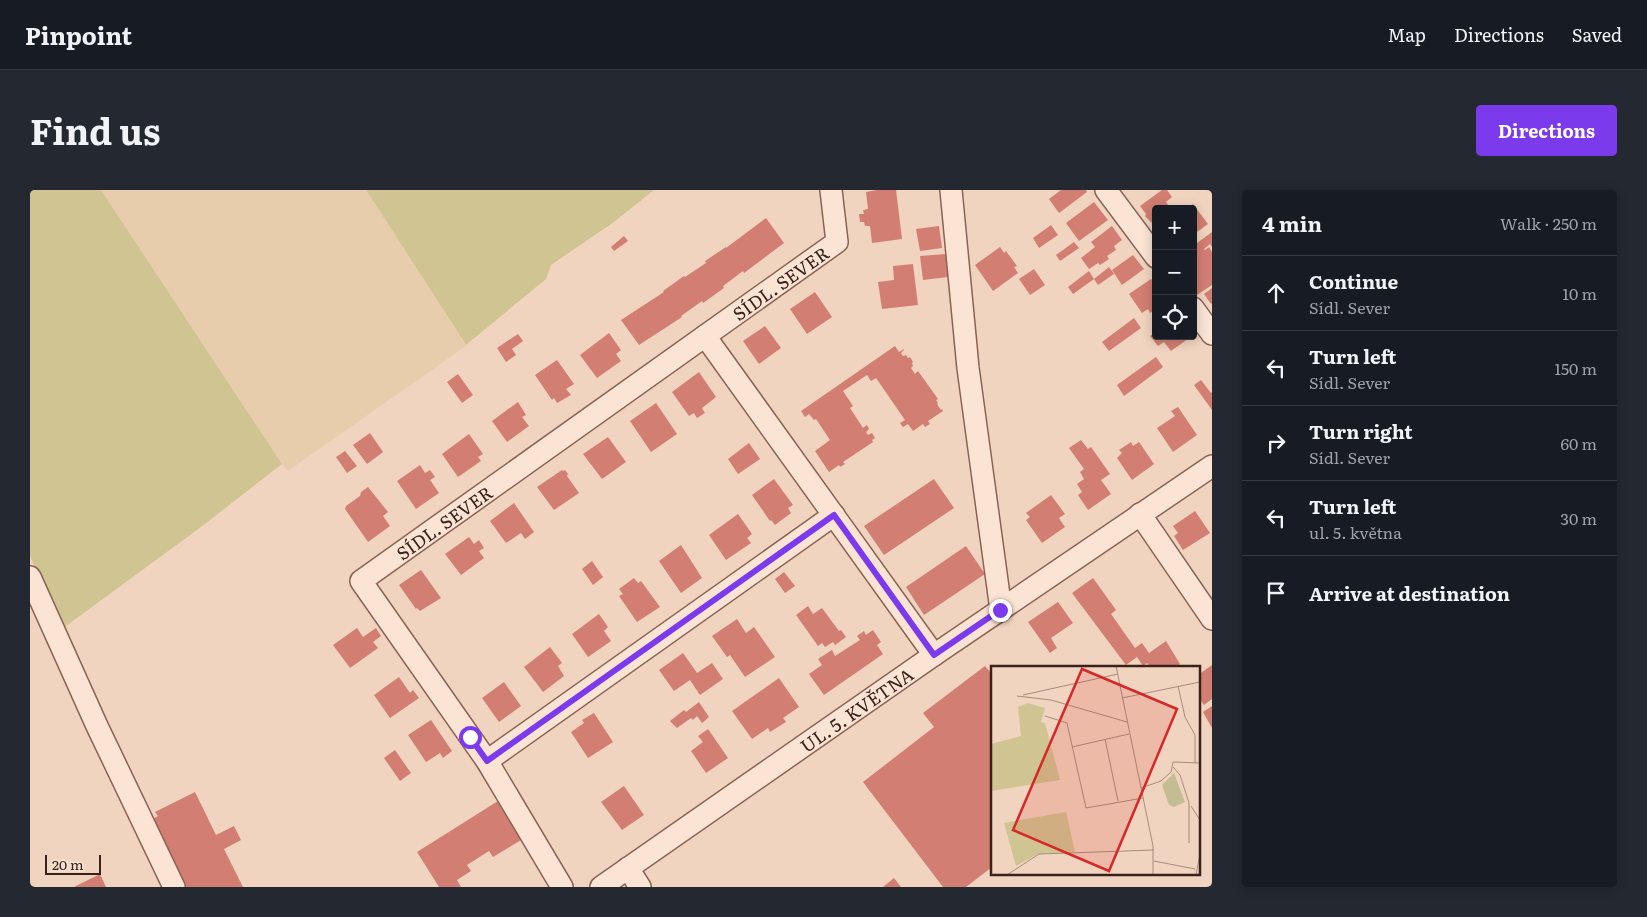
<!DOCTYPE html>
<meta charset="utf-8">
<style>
body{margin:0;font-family:Literata,serif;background:#242831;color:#f1f3f6}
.controls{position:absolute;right:15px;top:15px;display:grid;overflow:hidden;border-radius:5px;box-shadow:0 2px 12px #0003}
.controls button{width:45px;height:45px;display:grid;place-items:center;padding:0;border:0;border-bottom:1px solid #363941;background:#171b24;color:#f1f3f6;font:25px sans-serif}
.scale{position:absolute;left:15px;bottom:12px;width:56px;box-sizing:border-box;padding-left:5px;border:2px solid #39211c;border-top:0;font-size:14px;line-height:18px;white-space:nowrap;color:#39211c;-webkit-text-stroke:4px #f8e0cf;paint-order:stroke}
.stop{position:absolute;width:15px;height:15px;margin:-11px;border:4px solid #7c3aed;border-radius:50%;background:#fff}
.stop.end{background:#7c3aed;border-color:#fff;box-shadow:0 1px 5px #0008}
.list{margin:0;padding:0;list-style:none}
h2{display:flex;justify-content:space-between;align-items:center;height:65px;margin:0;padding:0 20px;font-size:21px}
h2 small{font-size:16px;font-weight:400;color:#9ea1a6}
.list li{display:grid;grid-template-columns:32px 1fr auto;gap:15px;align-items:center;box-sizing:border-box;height:75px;padding:0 20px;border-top:1px solid #363941}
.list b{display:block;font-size:19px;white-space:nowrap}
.list p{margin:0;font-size:16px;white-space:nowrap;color:#9ea1a6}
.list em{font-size:16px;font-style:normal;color:#9ea1a6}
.icon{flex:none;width:28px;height:28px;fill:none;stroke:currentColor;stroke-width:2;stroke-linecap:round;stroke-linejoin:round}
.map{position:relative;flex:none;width:1182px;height:697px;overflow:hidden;border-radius:5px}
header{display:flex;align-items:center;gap:30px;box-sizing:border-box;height:70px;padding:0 25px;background:#171b24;border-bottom:1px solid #363941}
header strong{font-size:24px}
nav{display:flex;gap:28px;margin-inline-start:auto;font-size:18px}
.intro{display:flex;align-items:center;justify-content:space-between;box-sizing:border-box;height:120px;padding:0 30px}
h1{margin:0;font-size:35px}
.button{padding:12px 22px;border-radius:5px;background:#7c3aed;color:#fff;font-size:18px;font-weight:700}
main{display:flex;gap:30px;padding:0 30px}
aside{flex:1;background:#171b24;border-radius:5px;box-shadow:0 2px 12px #0003}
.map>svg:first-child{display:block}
.farmland{fill:#e7cdac}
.green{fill:#d0c592}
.building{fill:#d27e72}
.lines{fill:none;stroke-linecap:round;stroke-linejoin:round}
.minor-casing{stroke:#8b6356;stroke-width:24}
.minor{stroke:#fbe4d3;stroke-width:21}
.route{stroke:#7c3aed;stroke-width:6}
.labels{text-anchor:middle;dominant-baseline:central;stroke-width:4.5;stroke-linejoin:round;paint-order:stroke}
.street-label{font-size:18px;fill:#39211c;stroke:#f8e0cf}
.inset-road{fill:none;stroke:#a78c7e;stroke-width:1}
.view{fill:#d62828;fill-opacity:0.15;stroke:#d62828;stroke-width:2.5}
.inset-edge{fill:none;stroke:#39211c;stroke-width:2.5}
</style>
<header>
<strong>Pinpoint</strong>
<nav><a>Map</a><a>Directions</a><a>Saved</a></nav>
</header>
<div class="intro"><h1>Find us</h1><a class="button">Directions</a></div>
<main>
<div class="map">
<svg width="1182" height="697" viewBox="0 0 1182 697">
<rect width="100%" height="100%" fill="#f1d4bf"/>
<path class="farmland" d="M71 0H336L436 156 258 281 252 274Z"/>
<path class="green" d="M0 0H71L252 274 171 337 32 439 0 366Z
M336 0H624L584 32 521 75 516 89 436 155Z"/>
<path class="building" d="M847 0H866L872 49 842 53 840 36H835L834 32H830L829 24H834L833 20 838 19 836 2Z
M1031 0H1056L1057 2 1029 23 1019 9Z
M1132 0H1137L1142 7 1136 12 1141 19H1126V37L1115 26 1116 24 1110 16Z
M1064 12 1078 30 1049 51 1036 33Z
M1163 14 1178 34 1163 45V19H1156Z
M736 28 754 53 714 83 713 81 693 96 694 98 673 113 672 111 651 126 652 127 609 155 591 130 634 102 633 101 654 86 655 87 676 73 675 71 696 57V58Z
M1021 35 1028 45 1009 58 1003 48Z
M909 36 912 58 890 61 886 39Z
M1082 36 1092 50 1084 56 1086 60 1077 66 1079 69 1070 75 1068 73 1059 79 1051 68 1065 57 1061 52Z
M1182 42V57L1180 54 1174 59 1175 60 1179 57 1182 62V95L1167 105 1163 100V56Z
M594 46 598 51 584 61 581 57Z
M1044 52 1049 58 1030 71 1026 65Z
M970 57 974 63 976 61 987 76 984 77 988 83 963 101 945 75Z
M916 64 918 87 893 90 890 66Z
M1103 65 1114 79 1092 95 1082 80Z
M883 74 888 115 852 119 848 92 864 90 863 76Z
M1079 77 1084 84 1068 95 1064 89Z
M1004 79 1015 95 1000 105 989 89Z
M1059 81 1064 89 1043 104 1038 97Z
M1121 89 1126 95V119L1120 123 1118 119 1112 123 1099 104Z
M1182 98V113L1181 114 1174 104Z
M785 102 802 127 777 144 760 119Z
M1104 128 1111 138 1079 161 1072 152Z
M735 136 751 158 729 174 713 151Z
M1126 141V146H1162L1141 161 1134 152 1128 156 1120 146Z
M579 143 591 160 586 164 591 171 567 188 550 165Z
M488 144 493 151 482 159 486 165 476 172 467 158Z
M865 156 869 162 874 159V160L871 163 873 166 876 165 878 168 880 167 883 172 882 173 883 176 881 178 885 184 888 181 908 209 906 210 908 213 907 214 911 220 912 219 913 221 898 231 900 234 895 237 893 234 883 241 878 234 873 237 870 233 875 230 846 188 841 191 837 185 813 201 823 216 820 218 833 238 837 235 839 239 836 242 838 245 842 243 845 248 842 250 843 252 813 272 815 274 810 277 809 275 799 282 785 261 800 250 786 229 784 230 779 224 775 227 771 221Z
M1126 167 1133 177 1094 206 1087 195Z
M527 170 544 194 536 199 541 205 527 213 524 208 522 210 505 185Z
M669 182 686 207 672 218 675 223 667 228 664 223 659 226 642 202Z
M428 184 443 205 432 213 417 192Z
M1171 190 1181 203 1182 202V220L1164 195Z
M488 212 496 225 492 227 499 236 477 252 462 231Z
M626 213 647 244 621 262 600 231Z
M1148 217 1167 245 1143 262 1127 238 1145 226 1141 221Z
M340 243 353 262 337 274 323 255Z
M439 244 453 264 448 267 451 271 428 287 412 264Z
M578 247 596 272 572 289 553 264Z
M1051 250 1058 259 1061 257 1080 284 1071 290 1081 304 1058 320 1048 305 1052 302 1047 294 1054 289 1050 282 1054 279 1039 258Z
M1101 252 1103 256 1109 252 1124 274 1102 290 1087 268 1092 263 1089 260Z
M719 253 730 269 708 284 698 269Z
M315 261 327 276 317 283 306 267Z
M390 275 395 283 400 280 405 287 400 290 409 303 386 319 367 291Z
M532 280 533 281 535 280 538 284 537 286 549 303 524 320 507 297Z
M744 289 763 315 758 318 761 323 745 335 741 330 740 331 722 305Z
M904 289 924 318 854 365 834 336Z
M338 297 358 322 353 326 360 336 338 352 315 319 316 316 330 306 331 302Z
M1021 305 1035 324 1029 328 1035 337 1012 353 996 330 1000 327 996 323Z
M484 313 504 342 495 349 491 343 476 353 460 331Z
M1165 321 1180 343 1153 360 1144 346 1148 343 1143 336Z
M708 324 722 344 717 348 721 353 696 370 679 345Z
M439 347 444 354 449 350 454 358 449 361 454 368 431 385 415 364Z
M651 355 672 388 651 403 629 371Z
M936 356 955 384 894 425 876 397Z
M562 371 573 387 563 395 552 379Z
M391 380 411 408 390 421 387 418 386 419 369 395Z
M754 382 765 396 755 403 745 389Z
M604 388 608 393 611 391 630 417 607 432 589 406 593 404 589 399Z
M1063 388 1086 420 1081 424 1105 458 1112 453 1119 463 1136 451 1150 474 1145 477H1120L1117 473 1113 476 1107 467 1096 475 1042 403Z
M1028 412 1043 433 1021 448 1027 458 1020 463 998 432Z
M778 416 783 424 792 418 809 441 811 440 816 447 805 455 803 452 795 457 792 453 788 456 766 425Z
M569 424 578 437 574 441 581 451 558 467 542 444Z
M707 429 716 443 724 437 745 467 715 487 700 465 697 467 682 446Z
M327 438 333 447 346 438 351 446 343 452 348 458 320 478 303 455Z
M843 440 851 452 847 455 853 464 794 505 779 484 792 475 788 469 802 460 805 466 830 450 827 446 834 441 836 445Z
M520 457 532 473 528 476 534 486 513 502 494 477Z
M653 463 667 483 682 473 693 489 670 505 660 490 644 501 629 480Z
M1182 475V509L1174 515 1168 507V485Z
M955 476 962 484V677L936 697H913L833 592 904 537 893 523Z
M369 487 380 503 383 500 389 508 360 528 344 505Z
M749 488 769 517 753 528 756 532 740 542 738 538 722 549 702 521Z
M474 492 491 516 469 532 452 508Z
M669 512 679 527 672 533 667 526 663 530 661 528 647 538 640 531 654 520 656 522Z
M1182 516V538L1173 522Z
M564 523 583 552 558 568 541 542 554 533 552 530Z
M401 530 422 561 413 568 410 563 396 572 378 545Z
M678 539 698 568 676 583 661 561 673 552 668 546Z
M365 560 381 583 370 591 354 568Z
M594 596 614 625 592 640 571 612Z
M165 602 186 645 204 636 211 650 194 659 213 697H151L119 631 128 626 125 622Z
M468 611 491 650 463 667 459 661 437 675 441 681 427 690 431 697H409L387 662Z
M70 684 76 697H44Z
M864 688 871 697H853Z"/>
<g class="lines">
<g class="minor-casing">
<g id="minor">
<path d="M921 0 938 178 971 420"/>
<path d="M1076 0 1126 67"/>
<path d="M1163 118 1182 144"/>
<path d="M675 146 904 465"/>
<path d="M1110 324 1182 429"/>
<path d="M0 387 67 536 144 697"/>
<path d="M457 571 804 325"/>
<path d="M598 678 610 697"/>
<path id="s1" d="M532 697 457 571 331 391 807 52 801 0"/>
<path id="s2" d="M571 697 904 465 1182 276"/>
</g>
</g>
<use href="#minor" class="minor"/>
</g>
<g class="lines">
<path class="route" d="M440 547 457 571 804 325 904 465 970 420"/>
</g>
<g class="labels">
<g class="street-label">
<text stroke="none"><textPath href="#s1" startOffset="881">SÍDL. SEVER</textPath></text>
<text stroke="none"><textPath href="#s1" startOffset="468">SÍDL. SEVER</textPath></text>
<text stroke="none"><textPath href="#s2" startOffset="311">UL. 5. KVĚTNA</textPath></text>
</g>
</g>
<g transform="translate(961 476)">
<rect width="209" height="209" fill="#f1d4bf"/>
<path d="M37 37 54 42 50 56 54 57 69 114 0 125V78L30 70 27 41ZM75 146 84 186 47 188 25 200 13 157Z" fill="#d0c592"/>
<path d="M183 107 194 136 183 141 178 139 171 119Z" fill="#c4bc92"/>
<path class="inset-road" d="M125 0 162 180V209M187 20 194 51 204 69V97M32 29 127 8M26 30 60 34 136 56M131 32 209 16M54 50 76 57 95 142 152 132M114 73 127 135M81 81 138 68M182 101 189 109 198 137V177M150 122 170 115 180 106 182 96 209 97M200 140 209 154M163 195 204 203M16 209 48 188 163 184M205 209 209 188"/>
<path class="view" d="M91 3 186 43 118 205 22 164Z"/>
<rect width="209" height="209" class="inset-edge"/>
</g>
</svg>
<div class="controls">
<button>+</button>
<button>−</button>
<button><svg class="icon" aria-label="locate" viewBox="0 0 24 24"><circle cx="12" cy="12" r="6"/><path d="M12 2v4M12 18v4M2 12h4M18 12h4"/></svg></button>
</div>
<div class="scale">20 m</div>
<div class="stop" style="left:440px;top:547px"></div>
<div class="stop end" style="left:970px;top:420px"></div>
</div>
<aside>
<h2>4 min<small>Walk · 250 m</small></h2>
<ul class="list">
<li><svg class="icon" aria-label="ahead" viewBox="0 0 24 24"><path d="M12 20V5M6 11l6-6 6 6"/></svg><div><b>Continue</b><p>Sídl. Sever</p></div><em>10 m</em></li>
<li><svg class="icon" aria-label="left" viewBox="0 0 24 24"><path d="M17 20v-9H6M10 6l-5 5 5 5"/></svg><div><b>Turn left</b><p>Sídl. Sever</p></div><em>150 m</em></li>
<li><svg class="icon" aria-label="right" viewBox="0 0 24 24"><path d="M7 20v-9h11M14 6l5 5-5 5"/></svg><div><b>Turn right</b><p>Sídl. Sever</p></div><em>60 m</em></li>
<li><svg class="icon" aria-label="left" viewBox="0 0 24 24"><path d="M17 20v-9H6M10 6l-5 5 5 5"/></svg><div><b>Turn left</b><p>ul. 5. května</p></div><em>30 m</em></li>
<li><svg class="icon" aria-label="arrive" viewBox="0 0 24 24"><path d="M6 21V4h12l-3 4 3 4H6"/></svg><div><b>Arrive at destination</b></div></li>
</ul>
</aside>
</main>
